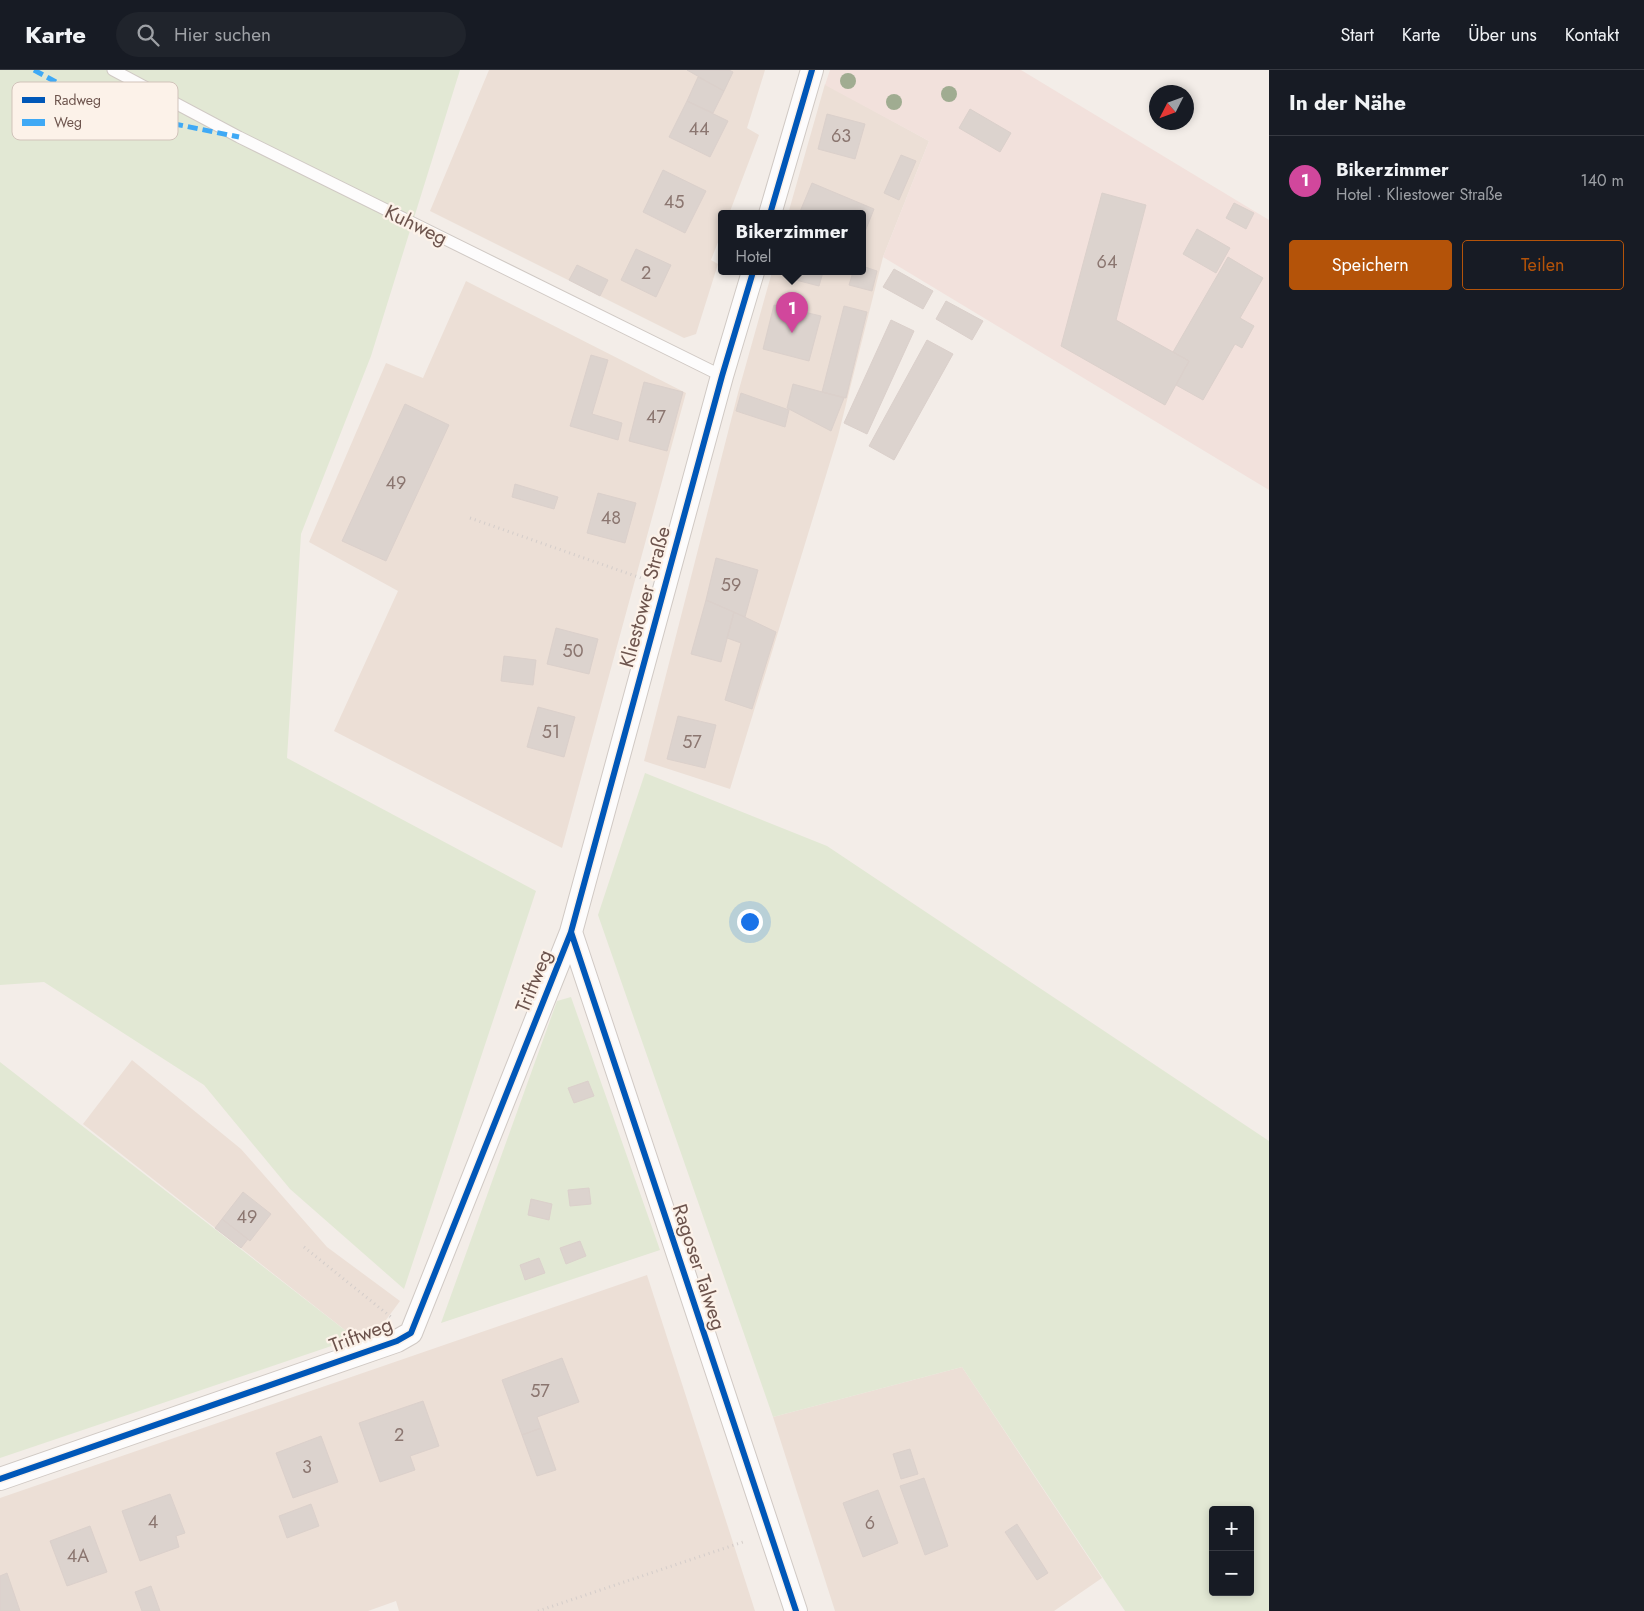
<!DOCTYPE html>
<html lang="de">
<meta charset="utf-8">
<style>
body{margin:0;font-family:Jost,sans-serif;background:#20242c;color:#f1f3f6}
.controls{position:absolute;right:15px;bottom:15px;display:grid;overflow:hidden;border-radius:5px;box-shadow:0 2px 8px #0003}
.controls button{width:45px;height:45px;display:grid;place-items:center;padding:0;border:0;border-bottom:1px solid #363941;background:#171b24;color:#f1f3f6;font:25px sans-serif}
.compass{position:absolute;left:1149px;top:15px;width:45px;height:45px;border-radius:50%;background:#171b24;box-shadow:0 2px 8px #0003;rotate:228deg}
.you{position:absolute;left:749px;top:851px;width:18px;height:18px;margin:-12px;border:4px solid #fff;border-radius:50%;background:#1a73e8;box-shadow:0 0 0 8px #1a73e833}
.badge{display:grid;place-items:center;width:32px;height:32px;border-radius:50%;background:#b45309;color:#fff;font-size:16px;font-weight:700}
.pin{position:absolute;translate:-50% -41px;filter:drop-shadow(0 1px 2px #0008)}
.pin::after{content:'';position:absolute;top:26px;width:18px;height:15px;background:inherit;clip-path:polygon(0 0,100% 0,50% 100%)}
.popup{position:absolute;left:718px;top:140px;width:148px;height:65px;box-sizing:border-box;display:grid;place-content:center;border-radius:5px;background:#171b24;filter:drop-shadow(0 1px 4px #0005);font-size:16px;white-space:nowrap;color:#9ea1a6}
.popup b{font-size:19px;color:#f1f3f6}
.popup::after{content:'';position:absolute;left:50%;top:100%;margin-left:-10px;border:10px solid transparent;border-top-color:#171b24}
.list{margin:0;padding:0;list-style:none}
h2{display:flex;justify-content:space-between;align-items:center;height:65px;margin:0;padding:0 20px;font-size:21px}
h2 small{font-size:16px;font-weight:400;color:#9ea1a6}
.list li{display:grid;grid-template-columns:32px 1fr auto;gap:15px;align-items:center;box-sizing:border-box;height:90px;padding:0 20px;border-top:1px solid #363941}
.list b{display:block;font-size:19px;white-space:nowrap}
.list p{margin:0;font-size:16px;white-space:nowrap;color:#9ea1a6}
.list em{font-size:16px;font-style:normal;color:#9ea1a6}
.actions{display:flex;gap:10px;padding:15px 20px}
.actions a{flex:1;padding:11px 0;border:1px solid #b45309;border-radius:5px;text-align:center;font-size:18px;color:#b45309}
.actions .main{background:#b45309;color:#fff}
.icon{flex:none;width:28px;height:28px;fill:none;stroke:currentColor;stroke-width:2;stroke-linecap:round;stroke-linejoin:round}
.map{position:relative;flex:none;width:1269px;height:1541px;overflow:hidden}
header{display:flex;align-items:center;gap:30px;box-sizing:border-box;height:70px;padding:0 25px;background:#171b24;border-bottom:1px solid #363941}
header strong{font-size:24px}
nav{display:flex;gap:28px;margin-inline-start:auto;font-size:18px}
.search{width:350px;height:45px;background:#20242c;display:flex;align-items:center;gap:12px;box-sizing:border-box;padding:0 18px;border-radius:28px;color:#9ea1a6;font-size:19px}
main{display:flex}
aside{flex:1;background:#171b24}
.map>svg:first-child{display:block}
.residential{fill:#ecdfd6}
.commercial{fill:#f2e1dc}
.green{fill:#e2e8d4;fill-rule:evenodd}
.building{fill:#dcd3ce;stroke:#dbd0cb}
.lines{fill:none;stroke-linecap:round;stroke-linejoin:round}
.service-casing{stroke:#d0c9c4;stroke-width:13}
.minor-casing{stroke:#d0c9c4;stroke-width:24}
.path{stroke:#d4cdca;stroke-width:3;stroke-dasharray:1 4;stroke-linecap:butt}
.service{stroke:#fdfcfc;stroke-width:11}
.minor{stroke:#fdfcfc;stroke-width:22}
.quiet{stroke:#3fa9f5;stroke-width:5;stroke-dasharray:10 5;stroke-linecap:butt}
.cycleway-casing{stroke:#fcf2e9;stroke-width:9}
.cycleway{stroke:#0057b8;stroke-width:6}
.tree{fill:#a0ac91}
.labels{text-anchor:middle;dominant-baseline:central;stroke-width:4.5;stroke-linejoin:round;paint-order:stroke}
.number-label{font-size:18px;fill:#8b7670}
.street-label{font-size:20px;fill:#6d544d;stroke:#fcf2e9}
.key{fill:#fcf2e9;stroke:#d1c3ba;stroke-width:1}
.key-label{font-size:14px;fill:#6d544d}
</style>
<header>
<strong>Karte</strong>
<div class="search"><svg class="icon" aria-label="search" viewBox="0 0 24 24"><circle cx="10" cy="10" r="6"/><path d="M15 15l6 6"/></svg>Hier suchen</div>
<nav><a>Start</a><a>Karte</a><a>Über uns</a><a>Kontakt</a></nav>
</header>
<main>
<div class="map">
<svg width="1269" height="1541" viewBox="0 0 1269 1541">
<rect width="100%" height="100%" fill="#f3ede8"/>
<path class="residential" d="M489 0H765L747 58 759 65 729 144H722V162L711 190 718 194 696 264 684 268 430 141Z
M825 14 929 71 883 187 838 366 730 719 644 691 738 323 772 202H862V144H788Z
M466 211 686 323 562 778 334 661 398 521 309 472 386 293 423 308Z
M132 990 241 1079 327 1177 400 1231 383 1254 355 1268 83 1054Z
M647 1205 755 1541H399L396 1531 368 1541H0V1428Z
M962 1297 1102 1508 1054 1541H835L773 1347Z"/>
<path class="commercial" d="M830 0H1021L1269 150V420L883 187 929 71 825 15Z"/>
<path class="green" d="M0 0H460L371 286 301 464 287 688 536 821 404 1219 290 1119 204 1015 44 912 0 915Z
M645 703 827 776 1269 1071V1541H1125L962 1297 773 1347 598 845ZM1213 1440H1250V1522H1213Z
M571 927 660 1180 441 1253 557 931Z
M0 992 355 1268 0 1388Z"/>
<path class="building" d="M687 0H729L733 2 724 21Z
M698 7 724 21 713 43 687 31Z
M687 31 728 51 710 87 669 67Z
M970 39 1011 63 1000 82 959 58Z
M827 44 865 54 855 89 818 79Z
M901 85 916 91 899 130 884 123Z
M663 100 706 121 685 163 643 142Z
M812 113 874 139 862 169V144H799Z
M1102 123 1146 135 1116 250 1189 291 1165 335 1061 276Z
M1234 133 1254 143 1246 159 1226 148Z
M1197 159 1230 178 1216 203 1183 184Z
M636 179 671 195 656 227 621 210Z
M1228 187 1263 208 1240 248 1254 256 1242 278 1235 274 1203 330 1176 315 1189 291 1173 282Z
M577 195 608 210 600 226 569 210Z
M862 196 877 201 872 221 849 215 853 202H862Z
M894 199 933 221 923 239 883 217Z
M785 202H823L819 216 784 207Z
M946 231 983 251 972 270 936 249Z
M774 235 821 246 809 291 763 279Z
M844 236 867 242 846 328 822 322Z
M891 250 914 261 867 364 844 353Z
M927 270 953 284 894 390 869 376Z
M591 285 608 290 592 344 622 353 618 370 570 356Z
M644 312 683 322 667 381 629 371Z
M793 314 844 328 831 361 787 338Z
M741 323 789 340 785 357 736 341Z
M405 334 449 355 386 491 342 471Z
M515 414 558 427 554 439 512 427Z
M598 423 636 433 625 473 587 463Z
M716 488 758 500 745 547 706 530Z
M706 530 734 542 721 592 691 584Z
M734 542 776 562 752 639 725 630 741 573 727 568Z
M556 558 598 569 589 604 547 594Z
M504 586 536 590 533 615 501 611Z
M538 637 575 647 564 687 527 677Z
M678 646 716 655 705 698 667 689Z
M588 1011 594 1026 574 1033 568 1018Z
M589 1118 591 1134 570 1136 568 1120Z
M243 1122 271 1144 250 1171 222 1149Z
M531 1129 552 1134 549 1150 528 1145Z
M222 1149 248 1169 241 1178 215 1158Z
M580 1171 586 1186 566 1194 560 1178Z
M539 1188 545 1203 525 1210 520 1195Z
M562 1288 579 1332 537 1347 541 1358 522 1365 502 1310Z
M423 1331 439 1376 410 1386 415 1400 380 1412 359 1353Z
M541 1358 556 1400 537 1406 522 1365Z
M321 1366 338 1412 293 1428 276 1383Z
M910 1379 918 1404 901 1409 893 1384Z
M924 1408 948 1476 925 1485 900 1416Z
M878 1420 898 1473 863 1487 843 1433Z
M170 1424 185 1463 176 1466 179 1477 140 1491 122 1441Z
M311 1434 319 1456 287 1468 279 1446Z
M1017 1454 1048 1503 1037 1510 1005 1462Z
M90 1456 107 1502 67 1516 50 1471Z
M7 1503 20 1541H0V1506Z
M151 1516 160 1541H142L135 1522Z"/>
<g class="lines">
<g class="service-casing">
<path id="service" d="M113 0 239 67 722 306"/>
</g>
<g class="minor-casing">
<path id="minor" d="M770 144 812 0
M571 862 796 1541
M0 1409 397 1271 411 1263 571 862 722 306 753 202"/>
</g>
<path class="path" d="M470 448 641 508
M304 1177 391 1247
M538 1541 746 1471"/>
<use href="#service" class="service"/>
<use href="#minor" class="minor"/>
<path class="quiet" d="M34 0 65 17 135 46 239 67"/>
<g class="cycleway-casing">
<path id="cycleway" d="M770 144 812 0
M571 862 796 1541
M0 1409 397 1271 411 1263 571 862 722 306 753 202"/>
</g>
<use href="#cycleway" class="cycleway"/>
</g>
<g class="tree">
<circle cx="848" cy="11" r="8"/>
<circle cx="949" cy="24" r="8"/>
<circle cx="894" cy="32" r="8"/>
</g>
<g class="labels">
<g class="number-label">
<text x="699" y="59">44</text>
<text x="841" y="66">63</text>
<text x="674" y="132">45</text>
<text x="1107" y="192">64</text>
<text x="646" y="203">2</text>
<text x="656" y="347">47</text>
<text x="396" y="413">49</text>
<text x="611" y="448">48</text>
<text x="731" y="515">59</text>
<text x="573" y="581">50</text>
<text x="551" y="662">51</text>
<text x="692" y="672">57</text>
<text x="247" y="1147">49</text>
<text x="540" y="1321">57</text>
<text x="399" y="1365">2</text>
<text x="307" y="1397">3</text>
<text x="153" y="1452">4</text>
<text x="870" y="1453">6</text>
<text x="78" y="1486">4A</text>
</g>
<g class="street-label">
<text transform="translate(416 155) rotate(26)">Kuhweg</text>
<text transform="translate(645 527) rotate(-75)">Kliestower Straße</text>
<text transform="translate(534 911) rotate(-68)">Triftweg</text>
<text transform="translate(699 1197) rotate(72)">Ragoser Talweg</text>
<text transform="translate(361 1265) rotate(-21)">Triftweg</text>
</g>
</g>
<rect x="12" y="12" width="166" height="58" rx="8" class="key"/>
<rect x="22" y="27" width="23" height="6" fill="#0057b8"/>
<rect x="22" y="49" width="23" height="7" fill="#3fa9f5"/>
<g class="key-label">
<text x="54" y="35">Radweg</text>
<text x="54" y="57">Weg</text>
</g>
</svg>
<div class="controls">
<button>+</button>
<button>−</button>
</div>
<svg class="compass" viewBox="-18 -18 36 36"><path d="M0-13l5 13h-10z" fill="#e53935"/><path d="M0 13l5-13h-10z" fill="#9ea1a6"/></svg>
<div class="you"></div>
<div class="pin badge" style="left:792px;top:263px;background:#d1479c">1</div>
<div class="popup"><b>Bikerzimmer</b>Hotel</div>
</div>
<aside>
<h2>In der Nähe<small></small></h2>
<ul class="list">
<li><span class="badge" style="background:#d1479c">1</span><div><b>Bikerzimmer</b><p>Hotel · Kliestower Straße</p></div><em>140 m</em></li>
</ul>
<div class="actions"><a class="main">Speichern</a><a>Teilen</a></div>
</aside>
</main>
